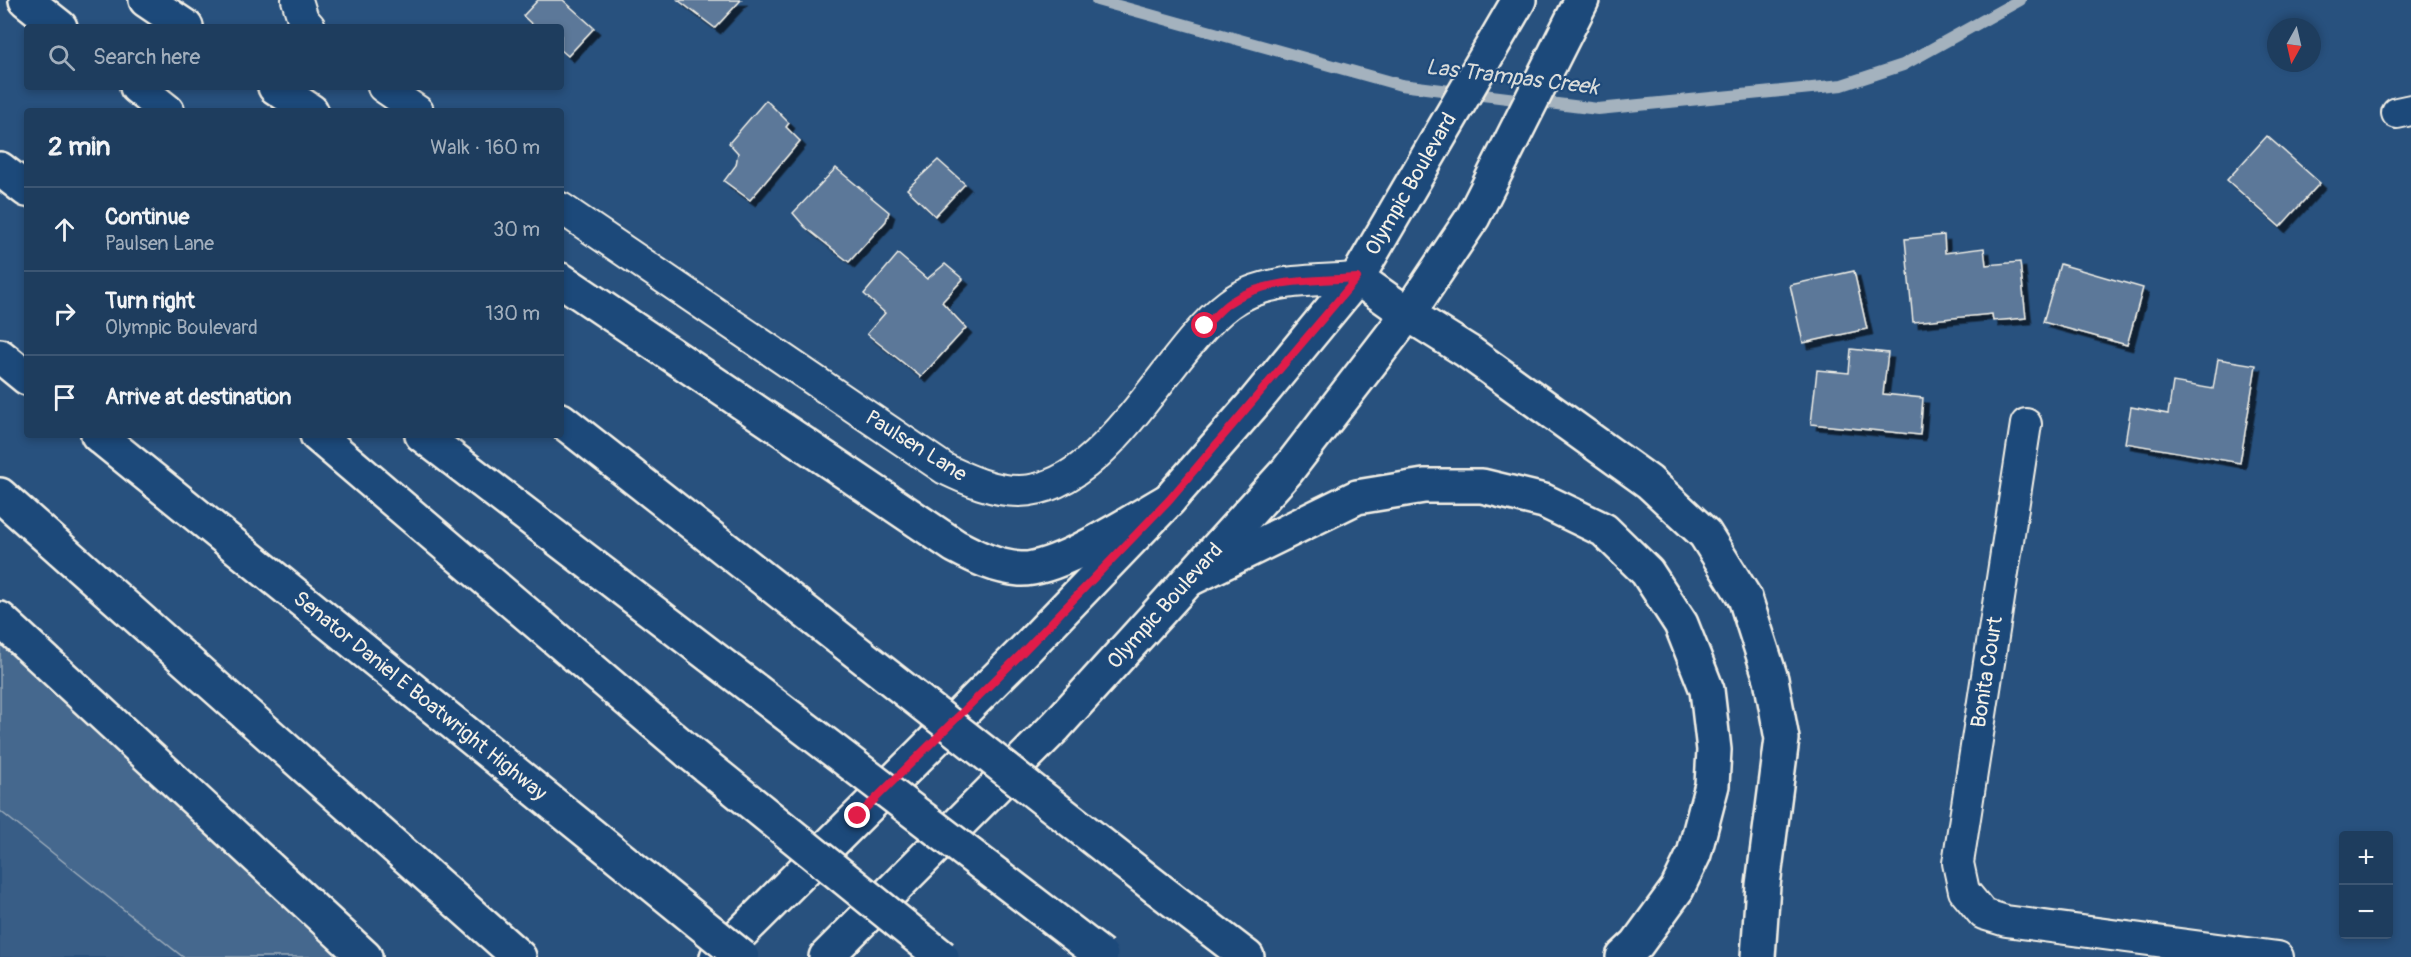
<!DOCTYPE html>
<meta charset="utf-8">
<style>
body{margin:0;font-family:Pangolin,sans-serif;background:#264464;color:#f1f3f6}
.controls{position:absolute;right:18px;bottom:18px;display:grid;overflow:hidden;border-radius:6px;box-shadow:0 3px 9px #0003}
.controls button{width:54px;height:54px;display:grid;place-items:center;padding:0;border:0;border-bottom:2px solid #3c5673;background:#1e3d5e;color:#f1f3f6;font:30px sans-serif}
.compass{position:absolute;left:2267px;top:18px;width:54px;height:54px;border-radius:50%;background:#1e3d5e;box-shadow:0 3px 9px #0003;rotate:188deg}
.stop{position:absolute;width:18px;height:18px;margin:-14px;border:4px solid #e11d48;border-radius:50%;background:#fff}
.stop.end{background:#e11d48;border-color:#fff;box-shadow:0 2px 6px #0008}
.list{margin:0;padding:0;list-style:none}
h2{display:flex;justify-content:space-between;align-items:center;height:78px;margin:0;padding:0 24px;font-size:26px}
h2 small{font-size:20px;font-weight:400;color:#a1aebc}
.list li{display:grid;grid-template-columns:39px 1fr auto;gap:18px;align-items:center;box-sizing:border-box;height:84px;padding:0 24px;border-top:2px solid #3c5673}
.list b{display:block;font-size:22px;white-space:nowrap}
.list p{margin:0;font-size:20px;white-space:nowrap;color:#a1aebc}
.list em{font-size:20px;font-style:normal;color:#a1aebc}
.icon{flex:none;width:33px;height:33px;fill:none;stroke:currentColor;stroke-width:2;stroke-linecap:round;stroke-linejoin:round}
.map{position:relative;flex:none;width:2411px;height:957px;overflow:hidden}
.search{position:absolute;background:#1e3d5e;box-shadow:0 3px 9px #0003;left:24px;top:24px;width:540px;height:66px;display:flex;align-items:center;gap:15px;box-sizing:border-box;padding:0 21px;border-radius:6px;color:#a1aebc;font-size:22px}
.panel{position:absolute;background:#1e3d5e;box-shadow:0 3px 9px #0003;left:24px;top:108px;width:540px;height:330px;border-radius:6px}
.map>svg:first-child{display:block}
.built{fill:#375d86}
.green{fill:#45688e;stroke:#9cacbb;stroke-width:1.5}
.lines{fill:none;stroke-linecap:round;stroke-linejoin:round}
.stream{stroke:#a4b2be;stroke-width:12}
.building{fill:#5b7899;stroke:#f4f1e8;stroke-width:1.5;filter:url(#shadow)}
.street-casing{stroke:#f4f1e8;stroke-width:34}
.secondary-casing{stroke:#f4f1e8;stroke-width:38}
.highway-casing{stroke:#f4f1e8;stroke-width:38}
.street{stroke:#1f4a7a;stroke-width:30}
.secondary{stroke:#1f4a7a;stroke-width:33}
.highway{stroke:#1f4a7a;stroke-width:33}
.highway-bridge-casing{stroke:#f4f1e8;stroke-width:38;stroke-linecap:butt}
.highway-bridge{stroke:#1f4a7a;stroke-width:33}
.route{stroke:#e11d48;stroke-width:8}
.labels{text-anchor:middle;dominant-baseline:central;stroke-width:4.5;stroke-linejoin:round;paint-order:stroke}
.street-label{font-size:21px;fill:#f4f1e8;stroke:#1f4a7a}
.water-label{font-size:22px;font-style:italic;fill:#d9dcda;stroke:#1f4a7a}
</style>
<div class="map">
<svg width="2411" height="957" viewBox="0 0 2411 957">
<defs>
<filter id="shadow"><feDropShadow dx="5.5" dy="5.5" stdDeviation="0" flood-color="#0009"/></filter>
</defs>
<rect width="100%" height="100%" fill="#28517e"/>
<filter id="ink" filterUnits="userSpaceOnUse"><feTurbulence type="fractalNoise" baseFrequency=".0167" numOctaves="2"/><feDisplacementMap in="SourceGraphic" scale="12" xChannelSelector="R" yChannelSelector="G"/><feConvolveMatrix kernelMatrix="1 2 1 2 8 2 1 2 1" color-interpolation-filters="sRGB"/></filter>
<g filter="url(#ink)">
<path class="built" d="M0 811 183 957H0Z"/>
<path class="green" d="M0 619 365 957H183L0 811Z"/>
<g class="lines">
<path class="stream" d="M1097 0 1401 85 1598 109 1842 85 1903 65 2020 0"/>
</g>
<path class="building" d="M538 0H563L594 28 568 56 561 50V27H535L523 16Z
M678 0H741L715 28Z
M766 100 789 123 786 127 800 141 750 200 724 181 736 165 738 153 729 143Z
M2267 136 2320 183 2280 227 2227 180Z
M938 160 965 184 935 216 907 189Z
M836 168 889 212 886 221 849 262 805 227 793 213Z
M1944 235 1945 253 1984 248 1986 265 2020 262 2026 318 1993 321 1992 314 1913 322 1905 239Z
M898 254 927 279 945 264 963 279 942 302 966 328 921 377 867 334 885 313 864 294Z
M2060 264 2143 288 2127 345 2043 322Z
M1854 271 1867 329 1803 343 1790 285Z
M1851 349 1888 353 1883 394 1923 398 1920 435 1811 424 1817 370 1849 373Z
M2218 359 2256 365 2240 463 2125 443 2131 407 2168 414 2173 382 2213 389Z"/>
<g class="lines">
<g class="street-casing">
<path id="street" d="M297 0 303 19 310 27
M383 87 418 111
M2397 113 2411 110
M561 208 945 469C968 480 993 491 1019 491 1107 490 1165 352 1229 304 1263 278 1316 281 1357 278
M2026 424 1958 863 1964 891 1983 914 2006 921 2278 957"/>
</g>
<g class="secondary-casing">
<path id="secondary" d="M717 957 1020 655 1169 500 1254 403 1357 278 1519 0
M826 957 1056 726 1287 471 1408 314 1473 217 1582 0"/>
</g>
<g class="highway-casing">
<path id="highway" d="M26 0 60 27
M146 0 186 27
M137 87 167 111
M275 87 311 111
M0 169 27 190
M1357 278 1408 314 1467 351 1649 482 1705 534 1745 598 1771 679 1782 739 1763 885 1758 957
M561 280 955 546C976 557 995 567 1020 569 1057 571 1135 519 1169 500
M0 356 27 378
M561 420 816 620
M98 435 599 841
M317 435 690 753
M422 435 755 690
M0 495 519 957
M1190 579 1357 497 1424 486H1482L1544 501 1604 530 1647 572 1681 624 1707 690 1714 750 1712 785 1694 854 1677 889 1637 944 1623 957
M0 619 365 957
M1157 888 1247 957"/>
</g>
<use href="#street" class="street"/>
<use href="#secondary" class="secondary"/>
<use href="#highway" class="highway"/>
<g class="highway-bridge-casing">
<path id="highway-bridge" d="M816 620 1157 888
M755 690 1101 955
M690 753 942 957
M599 841 742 957"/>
</g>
<use href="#highway-bridge" class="highway-bridge"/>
</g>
</g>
<g class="lines" filter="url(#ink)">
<path class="route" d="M858 816 1020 655 1169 500 1357 278C1316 281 1264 278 1229 303 1220 309 1213 319 1205 326"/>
</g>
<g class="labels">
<g class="street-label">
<text transform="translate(1411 184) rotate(-60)">Olympic Boulevard</text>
<text transform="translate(916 446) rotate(32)">Paulsen Lane</text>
<text transform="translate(1165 606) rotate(-48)">Olympic Boulevard</text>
<text transform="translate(1987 672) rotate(-81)">Bonita Court</text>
<text transform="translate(420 696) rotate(39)">Senator Daniel E Boatwright Highway</text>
</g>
<g class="water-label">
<text transform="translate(1512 77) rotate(7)">Las Trampas Creek</text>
</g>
</g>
</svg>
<div class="controls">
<button>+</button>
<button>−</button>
</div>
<svg class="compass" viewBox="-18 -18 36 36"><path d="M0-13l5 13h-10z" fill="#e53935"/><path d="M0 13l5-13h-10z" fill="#a1aebc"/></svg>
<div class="stop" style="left:1205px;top:326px"></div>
<div class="stop end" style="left:858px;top:816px"></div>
<div class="search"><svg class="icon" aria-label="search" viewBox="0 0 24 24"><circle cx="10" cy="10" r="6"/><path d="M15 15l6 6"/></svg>Search here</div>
<section class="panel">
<h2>2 min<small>Walk · 160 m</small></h2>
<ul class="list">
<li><svg class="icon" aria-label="ahead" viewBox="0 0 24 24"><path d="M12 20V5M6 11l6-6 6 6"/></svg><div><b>Continue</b><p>Paulsen Lane</p></div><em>30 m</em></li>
<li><svg class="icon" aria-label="right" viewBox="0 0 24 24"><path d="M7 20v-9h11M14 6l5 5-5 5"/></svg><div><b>Turn right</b><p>Olympic Boulevard</p></div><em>130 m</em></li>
<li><svg class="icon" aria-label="arrive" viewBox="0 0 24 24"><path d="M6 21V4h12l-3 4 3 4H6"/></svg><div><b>Arrive at destination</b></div></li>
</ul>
</section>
</div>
